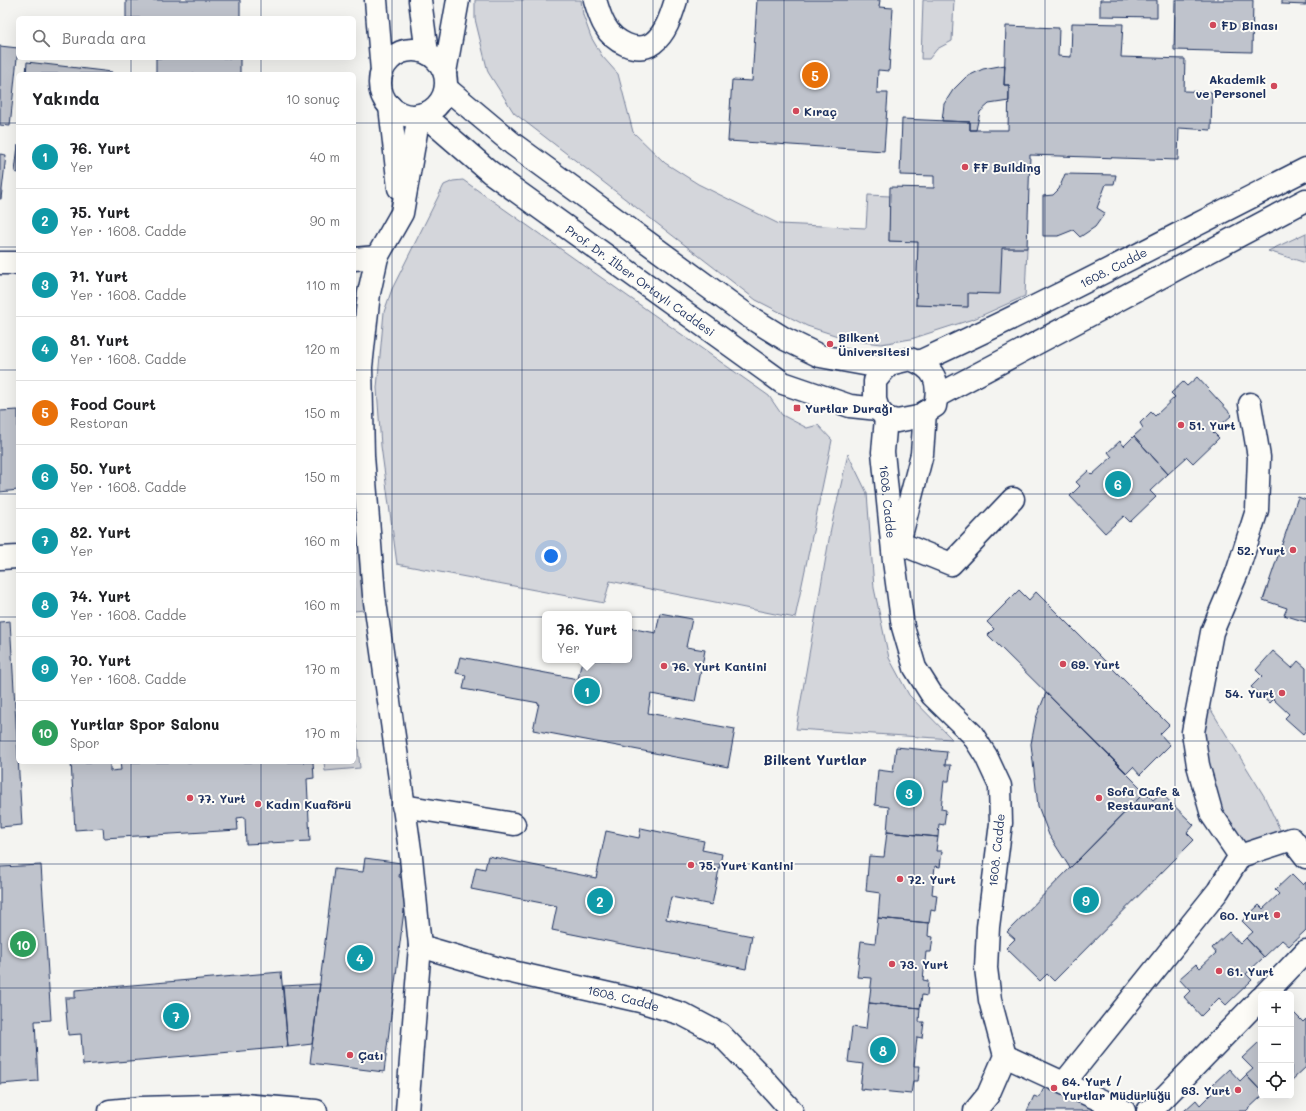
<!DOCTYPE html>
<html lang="tr">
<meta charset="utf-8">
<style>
body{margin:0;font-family:Mali,sans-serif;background:#f2f2f2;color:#202124}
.controls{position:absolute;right:12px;bottom:12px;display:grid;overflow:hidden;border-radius:6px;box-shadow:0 4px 16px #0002}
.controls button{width:36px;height:36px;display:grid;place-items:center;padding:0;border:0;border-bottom:1px solid #e0e0e0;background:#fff;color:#202124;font:20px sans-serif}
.you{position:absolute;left:551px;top:556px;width:14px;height:14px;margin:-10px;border:3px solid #fff;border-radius:50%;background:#1a73e8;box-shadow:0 0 0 6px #1a73e833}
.badge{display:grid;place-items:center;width:26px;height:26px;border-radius:50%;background:#d1495b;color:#fff;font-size:13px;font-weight:700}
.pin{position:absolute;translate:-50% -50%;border:2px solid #fff;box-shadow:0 1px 4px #0006}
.popup{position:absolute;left:542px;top:611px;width:90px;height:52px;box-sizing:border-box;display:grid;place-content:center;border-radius:6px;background:#fff;filter:drop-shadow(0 1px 3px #0005);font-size:13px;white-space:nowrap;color:#757577}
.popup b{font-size:15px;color:#202124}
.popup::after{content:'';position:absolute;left:50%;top:100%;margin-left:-8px;border:8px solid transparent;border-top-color:#fff}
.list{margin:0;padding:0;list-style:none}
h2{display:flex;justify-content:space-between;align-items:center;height:52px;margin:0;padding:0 16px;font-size:17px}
h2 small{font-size:13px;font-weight:400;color:#757577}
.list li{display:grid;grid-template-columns:26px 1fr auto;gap:12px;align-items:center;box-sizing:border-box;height:64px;padding:0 16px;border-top:1px solid #e0e0e0}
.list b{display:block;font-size:15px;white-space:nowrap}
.list p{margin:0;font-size:13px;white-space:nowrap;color:#757577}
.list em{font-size:13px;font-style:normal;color:#757577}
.icon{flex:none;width:22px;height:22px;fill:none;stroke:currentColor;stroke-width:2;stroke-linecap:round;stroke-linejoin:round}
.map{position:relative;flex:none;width:1306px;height:1111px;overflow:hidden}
.search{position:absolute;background:#fff;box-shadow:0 4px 16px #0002;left:16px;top:16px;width:340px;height:44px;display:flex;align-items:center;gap:10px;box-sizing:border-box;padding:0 14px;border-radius:6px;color:#757577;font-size:15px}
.panel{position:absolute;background:#fff;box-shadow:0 4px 16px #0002;left:16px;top:72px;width:340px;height:692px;border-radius:6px}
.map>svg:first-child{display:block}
.green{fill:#d4d6db;stroke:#78829c}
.building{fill:#bfc3cc;stroke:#1b2f5e}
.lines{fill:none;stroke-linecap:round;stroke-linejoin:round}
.minor-casing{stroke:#1b2f5e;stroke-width:25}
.minor{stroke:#fdfcf7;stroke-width:22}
.grid{fill:none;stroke:#1b2f5e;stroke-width:1;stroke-opacity:0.55}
.poi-dot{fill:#d1495b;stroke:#fdfcf7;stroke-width:1.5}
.labels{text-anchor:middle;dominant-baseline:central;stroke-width:4;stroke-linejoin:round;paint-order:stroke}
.poi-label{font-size:12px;font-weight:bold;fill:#1b2f5e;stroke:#fdfcf7;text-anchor:start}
.street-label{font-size:12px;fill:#1b2f5e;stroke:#fdfcf7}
.quarter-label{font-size:14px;font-weight:bold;fill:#1b2f5e;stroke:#fdfcf7}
</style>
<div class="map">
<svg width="1306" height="1111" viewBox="0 0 1306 1111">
<rect width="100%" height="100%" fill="#f4f4f1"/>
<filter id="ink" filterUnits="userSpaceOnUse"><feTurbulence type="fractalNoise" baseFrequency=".025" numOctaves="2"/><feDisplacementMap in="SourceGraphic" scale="8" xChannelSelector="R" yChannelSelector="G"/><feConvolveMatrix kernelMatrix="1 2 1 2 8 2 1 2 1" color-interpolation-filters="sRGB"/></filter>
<g filter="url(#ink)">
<path class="green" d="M475 0H581L583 15 591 37 602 56 618 74 633 132 665 163 698 184 779 224 866 228 868 195 890 196 889 241 918 242 916 305 968 307V293L1002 248H1027L1025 296 976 318 911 339 881 344 853 341 807 326 756 300 514 113 488 72 475 19Z
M923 0H954L952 41 937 49 929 59H921Z
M463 180 769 396 782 415 807 428 818 425 832 440 795 618 610 581 604 603 397 564 381 446 377 388 384 312 392 289 444 185 453 181Z
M1306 233V263L1268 251Z
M848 454 867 493 874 588 889 658 909 695 952 739 796 729 831 528Z
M359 553 365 610 354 611V554Z
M1208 705 1264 796 1282 834 1244 846 1220 811 1216 798 1202 730Z
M354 706 360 768 325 771 324 762H354Z"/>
<path class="building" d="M126 0H240V18H126Z
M757 0H880L879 7 893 8 889 71 878 70 877 93H888L884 151 728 141 732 80 752 81Z
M1100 0H1157V17L1100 16Z
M1175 0H1253L1252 52 1174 50Z
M1282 0H1306V5L1282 4Z
M1072 23 1123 24 1121 57 1185 59 1184 91 1212 92 1211 130 1179 128 1178 160 1030 155 1027 248H1002L1000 294 968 293V307L916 305 918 242 889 241 890 187 934 188V176L900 175 902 119 970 122V130H1008L1009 85H1004L1006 26 1059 28 1058 56 1071 57Z
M0 46 18 48 10 126 0 125Z
M156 58H240V74H156Z
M27 62 112 72 111 74H26Z
M1005 65 1004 85H1009V101L989 104 980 112 976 130H970V122L942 121 944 104 953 90 966 77 983 69Z
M18 145V173L15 172Z
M0 154 6 155 1 199H0Z
M1065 174 1116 175 1114 184H1106L1097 208 1105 213 1095 227 1080 237 1073 230 1058 236H1043V196L1053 195 1059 189Z
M1197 377 1232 415 1213 432 1219 438 1193 463 1187 457 1168 474 1134 436 1143 428 1140 423 1151 412 1155 416 1175 397 1171 393 1183 382 1187 386Z
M18 410V490L0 492V411Z
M1134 436 1168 474 1150 491 1156 497 1130 522 1124 516 1105 533 1070 496 1080 486 1076 482 1088 471 1092 475 1112 457 1108 452 1120 441 1124 446Z
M1298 497 1306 500V622L1284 615 1287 608 1263 600Z
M1019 590 1029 600 1036 592 1169 725 1160 734 1170 745 1140 775 1133 767 1127 773 988 635 994 629 987 622Z
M660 613 692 619 686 647 705 650 695 702 651 694 648 713 735 729 728 767 533 730 539 703 463 689 466 675 456 673 460 657 578 679 582 660H629V628L656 633Z
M10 621 22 825 0 827V622Z
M1273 651 1292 668 1298 661 1306 668V730L1303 734 1285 718 1289 714 1273 699 1269 703 1251 687 1262 676 1256 670Z
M1046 693 1145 792 1070 868 1049 835 1038 806 1031 744 1036 718Z
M896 747 947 752 945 765H951L949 781H944L941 809 946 810 944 825 939 824 938 837 887 832 889 807 875 805 878 770 893 772Z
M71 762H110V771L121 770 120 762H313L314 778 307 779 310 841 246 844 245 817 237 818 238 830 104 838 103 828 75 830Z
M1145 792 1153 800 1161 793 1194 825 1187 833 1194 840 1054 981 1047 974 1040 981 1006 948 1015 939 1007 932Z
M641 828 704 841 702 850 722 854 712 905 671 897 666 919 752 936 746 969 552 930 557 906 471 889 476 867 485 869 488 856 596 878 606 831 639 838Z
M887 832 938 837 936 851H942L940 867 935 866 932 894 937 895 935 911 931 910 929 923 878 918 880 893 866 891 869 856 884 857Z
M365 858 401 863 399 877 408 878 384 1072 310 1063 334 869 363 872Z
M41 865 51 1020 35 1021 38 1081 0 1084V867Z
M1292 874 1303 885 1306 882V930L1289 946 1282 940 1264 957 1246 938 1253 932 1242 921 1259 905 1263 909 1279 894 1275 890Z
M878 918 929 923 928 936 933 937 931 952H926L923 980 928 981 927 996 922 995 920 1008 869 1003 872 978 857 977 861 941 875 943Z
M1229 932 1240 944 1246 938 1264 957 1246 974 1252 980 1226 1005 1219 998 1201 1016 1184 997 1190 991 1179 979 1196 964 1200 968 1216 953 1212 948Z
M281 972 288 1047 83 1065 81 1034 68 1035 65 998H75V990Z
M320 984 312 1044 288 1047 283 986Z
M869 1003 920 1008 919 1022H924L922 1038 917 1037 914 1066H920L918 1081H913L911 1094 860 1089 863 1064 848 1062 852 1027 866 1029Z
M1292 1011 1303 1022 1306 1019V1067L1291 1081Z
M1259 1042 1261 1044V1091L1246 1075 1253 1069 1242 1058Z
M1229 1069 1240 1081 1246 1075 1261 1091 1262 1096 1246 1111H1184L1196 1100 1200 1105 1216 1089 1212 1085Z
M1048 1080 1112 1111H1027L1034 1096 1039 1098Z"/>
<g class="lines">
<g class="minor-casing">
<g id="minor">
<path d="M376 0 382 71"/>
<path d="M420 0 427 53"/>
<path d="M595 0C598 9 600 18 605 26 613 41 637 55 653 43 666 33 671 16 676 0"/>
<circle cx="413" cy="83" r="33"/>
<path d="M445 72 458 0"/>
<path d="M446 88 513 144 748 316 785 339 820 356 886 368"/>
<path d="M390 106 399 188"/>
<path id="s1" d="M423 114 490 172 783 383 850 406 878 409"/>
<path d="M354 259 377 257"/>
<path d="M0 263H18"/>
<path d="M910 359C935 368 940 381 935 406L918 417 897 421 886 418 878 409 875 400V381L889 364Z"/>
<path id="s2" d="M919 362C1050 302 1177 234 1306 169"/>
<path d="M937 396 1306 200"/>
<path id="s3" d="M886 418 883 452 894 561 903 627 915 668 932 695 972 734 986 756 1000 786 1001 823 988 927 986 968 990 1000 1005 1056 988 1095 975 1111"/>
<path d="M899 543 951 564 1013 499"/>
<path d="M898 547 922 454 925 412"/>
<path d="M0 558 18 557"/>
<path d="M403 806 514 824"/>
<path d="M1240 856 1212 815 1198 765 1193 732 1212 632 1237 573 1257 510 1259 457 1250 404"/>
<path id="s4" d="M420 946 503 970 640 1001 682 1014 720 1034 760 1075 792 1111"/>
<path d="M1265 994 1306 951"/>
<path d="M1005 1056 1124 1111"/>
<path d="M1064 1083 1218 891 1240 856 1292 839 1306 857"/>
<path d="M110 1111 141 1108 244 1105 316 1111"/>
<path d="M407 1111 420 946 411 857 374 595 363 456 361 367 369 293 377 257 402 213 419 115"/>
<path d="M1148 1111 1153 1109 1261 998"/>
</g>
</g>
<use href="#minor" class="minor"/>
</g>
</g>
<path class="grid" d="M131 0V18M261 0V18M392 0V1111M522 0V1111M653 0V1111M784 0V1111M914 0V1111M1045 0V1111M1175 0V1111M131 58V74M261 58V74M0 123H18M354 123H1306M0 247H18M354 247H1306M0 370H18M354 370H1306M0 494H18M354 494H1306M0 617H18M354 617H1306M0 741H18M354 741H1306M131 762V1111M261 762V1111M0 864H1306M0 988H1306"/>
<g class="poi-dot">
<circle cx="1213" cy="25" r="4"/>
<circle cx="1274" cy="86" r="4"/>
<circle cx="796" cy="111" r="4"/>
<circle cx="965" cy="167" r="4"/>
<circle cx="830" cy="344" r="4"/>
<rect x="793" y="404" width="8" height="8" rx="2"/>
<circle cx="1181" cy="425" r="4"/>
<circle cx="1293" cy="550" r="4"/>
<circle cx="1063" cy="664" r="4"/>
<circle cx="664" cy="666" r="4"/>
<circle cx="1282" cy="693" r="4"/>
<circle cx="190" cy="798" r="4"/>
<circle cx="1099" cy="798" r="4"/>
<circle cx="258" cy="804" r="4"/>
<circle cx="691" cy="865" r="4"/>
<circle cx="900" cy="879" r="4"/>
<circle cx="1277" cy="915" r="4"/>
<circle cx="892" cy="964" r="4"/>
<circle cx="1219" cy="971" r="4"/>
<circle cx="350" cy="1055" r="4"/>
<circle cx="1054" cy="1088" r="4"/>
<circle cx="1238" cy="1090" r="4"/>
</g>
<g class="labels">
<g class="poi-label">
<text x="1221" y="25">FD Binası</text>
<text x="1266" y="79" text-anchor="end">Akademik<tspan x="1266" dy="14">ve Personel</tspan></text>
<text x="804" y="111">Kıraç</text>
<text x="973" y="167">FF Building</text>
<text x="838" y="337">Bilkent<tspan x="838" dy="14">Üniversitesi</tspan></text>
<text x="805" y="408">Yurtlar Durağı</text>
<text x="1189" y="425">51. Yurt</text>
<text x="1285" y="550" text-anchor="end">52. Yurt</text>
<text x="1071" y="664">69. Yurt</text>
<text x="672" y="666">76. Yurt Kantini</text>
<text x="1274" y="693" text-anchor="end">54. Yurt</text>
<text x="1107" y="791">Sofa Cafe &amp;<tspan x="1107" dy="14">Restaurant</tspan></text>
<text x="198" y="798">77. Yurt</text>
<text x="266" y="804">Kadın Kuaförü</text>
<text x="699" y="865">75. Yurt Kantini</text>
<text x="908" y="879">72. Yurt</text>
<text x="1269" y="915" text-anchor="end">60. Yurt</text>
<text x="900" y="964">73. Yurt</text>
<text x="1227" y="971">61. Yurt</text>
<text x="358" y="1055">Çatı</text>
<text x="1062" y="1081">64. Yurt /<tspan x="1062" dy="14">Yurtlar Müdürlüğü</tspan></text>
<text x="1230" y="1090" text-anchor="end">63. Yurt</text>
</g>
<g class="street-label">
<text stroke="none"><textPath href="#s2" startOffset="216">1608. Cadde</textPath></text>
<text stroke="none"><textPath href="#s1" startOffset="274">Prof. Dr. İlber Ortaylı Caddesi</textPath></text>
<text stroke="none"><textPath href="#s3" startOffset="84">1608. Cadde</textPath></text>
<text transform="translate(996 850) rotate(-84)">1608. Cadde</text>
<text stroke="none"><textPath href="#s4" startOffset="210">1608. Cadde</textPath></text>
</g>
<g class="quarter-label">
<text x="815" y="759">Bilkent Yurtlar</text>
</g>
</g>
</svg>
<div class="controls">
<button>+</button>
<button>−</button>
<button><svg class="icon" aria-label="locate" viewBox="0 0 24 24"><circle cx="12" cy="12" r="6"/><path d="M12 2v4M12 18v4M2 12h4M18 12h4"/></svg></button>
</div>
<div class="you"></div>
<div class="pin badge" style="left:587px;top:691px;background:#0f9aa8">1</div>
<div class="popup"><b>76. Yurt</b>Yer</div>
<div class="pin badge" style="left:600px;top:901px;background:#0f9aa8">2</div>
<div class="pin badge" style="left:909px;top:793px;background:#0f9aa8">3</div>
<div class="pin badge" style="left:360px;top:958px;background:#0f9aa8">4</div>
<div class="pin badge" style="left:815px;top:75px;background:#e8710a">5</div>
<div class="pin badge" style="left:1118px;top:484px;background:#0f9aa8">6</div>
<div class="pin badge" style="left:176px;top:1016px;background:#0f9aa8">7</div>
<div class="pin badge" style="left:883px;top:1050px;background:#0f9aa8">8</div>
<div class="pin badge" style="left:1086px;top:900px;background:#0f9aa8">9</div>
<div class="pin badge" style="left:23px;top:944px;background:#2e9e5b">10</div>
<div class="search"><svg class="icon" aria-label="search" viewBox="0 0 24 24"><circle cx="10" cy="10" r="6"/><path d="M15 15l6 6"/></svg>Burada ara</div>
<section class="panel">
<h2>Yakında<small>10 sonuç</small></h2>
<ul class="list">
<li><span class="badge" style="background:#0f9aa8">1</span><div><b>76. Yurt</b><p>Yer</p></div><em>40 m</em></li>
<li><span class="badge" style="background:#0f9aa8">2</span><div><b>75. Yurt</b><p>Yer · 1608. Cadde</p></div><em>90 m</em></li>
<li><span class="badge" style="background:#0f9aa8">3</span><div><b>71. Yurt</b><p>Yer · 1608. Cadde</p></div><em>110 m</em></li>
<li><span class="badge" style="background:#0f9aa8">4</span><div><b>81. Yurt</b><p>Yer · 1608. Cadde</p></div><em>120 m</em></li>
<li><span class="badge" style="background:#e8710a">5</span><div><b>Food Court</b><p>Restoran</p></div><em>150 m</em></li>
<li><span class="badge" style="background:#0f9aa8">6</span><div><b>50. Yurt</b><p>Yer · 1608. Cadde</p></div><em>150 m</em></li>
<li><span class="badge" style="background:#0f9aa8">7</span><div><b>82. Yurt</b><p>Yer</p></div><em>160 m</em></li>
<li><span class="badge" style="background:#0f9aa8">8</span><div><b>74. Yurt</b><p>Yer · 1608. Cadde</p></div><em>160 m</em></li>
<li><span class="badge" style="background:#0f9aa8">9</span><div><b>70. Yurt</b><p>Yer · 1608. Cadde</p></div><em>170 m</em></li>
<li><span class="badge" style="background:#2e9e5b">10</span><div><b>Yurtlar Spor Salonu</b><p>Spor</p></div><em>170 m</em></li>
</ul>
</section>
</div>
